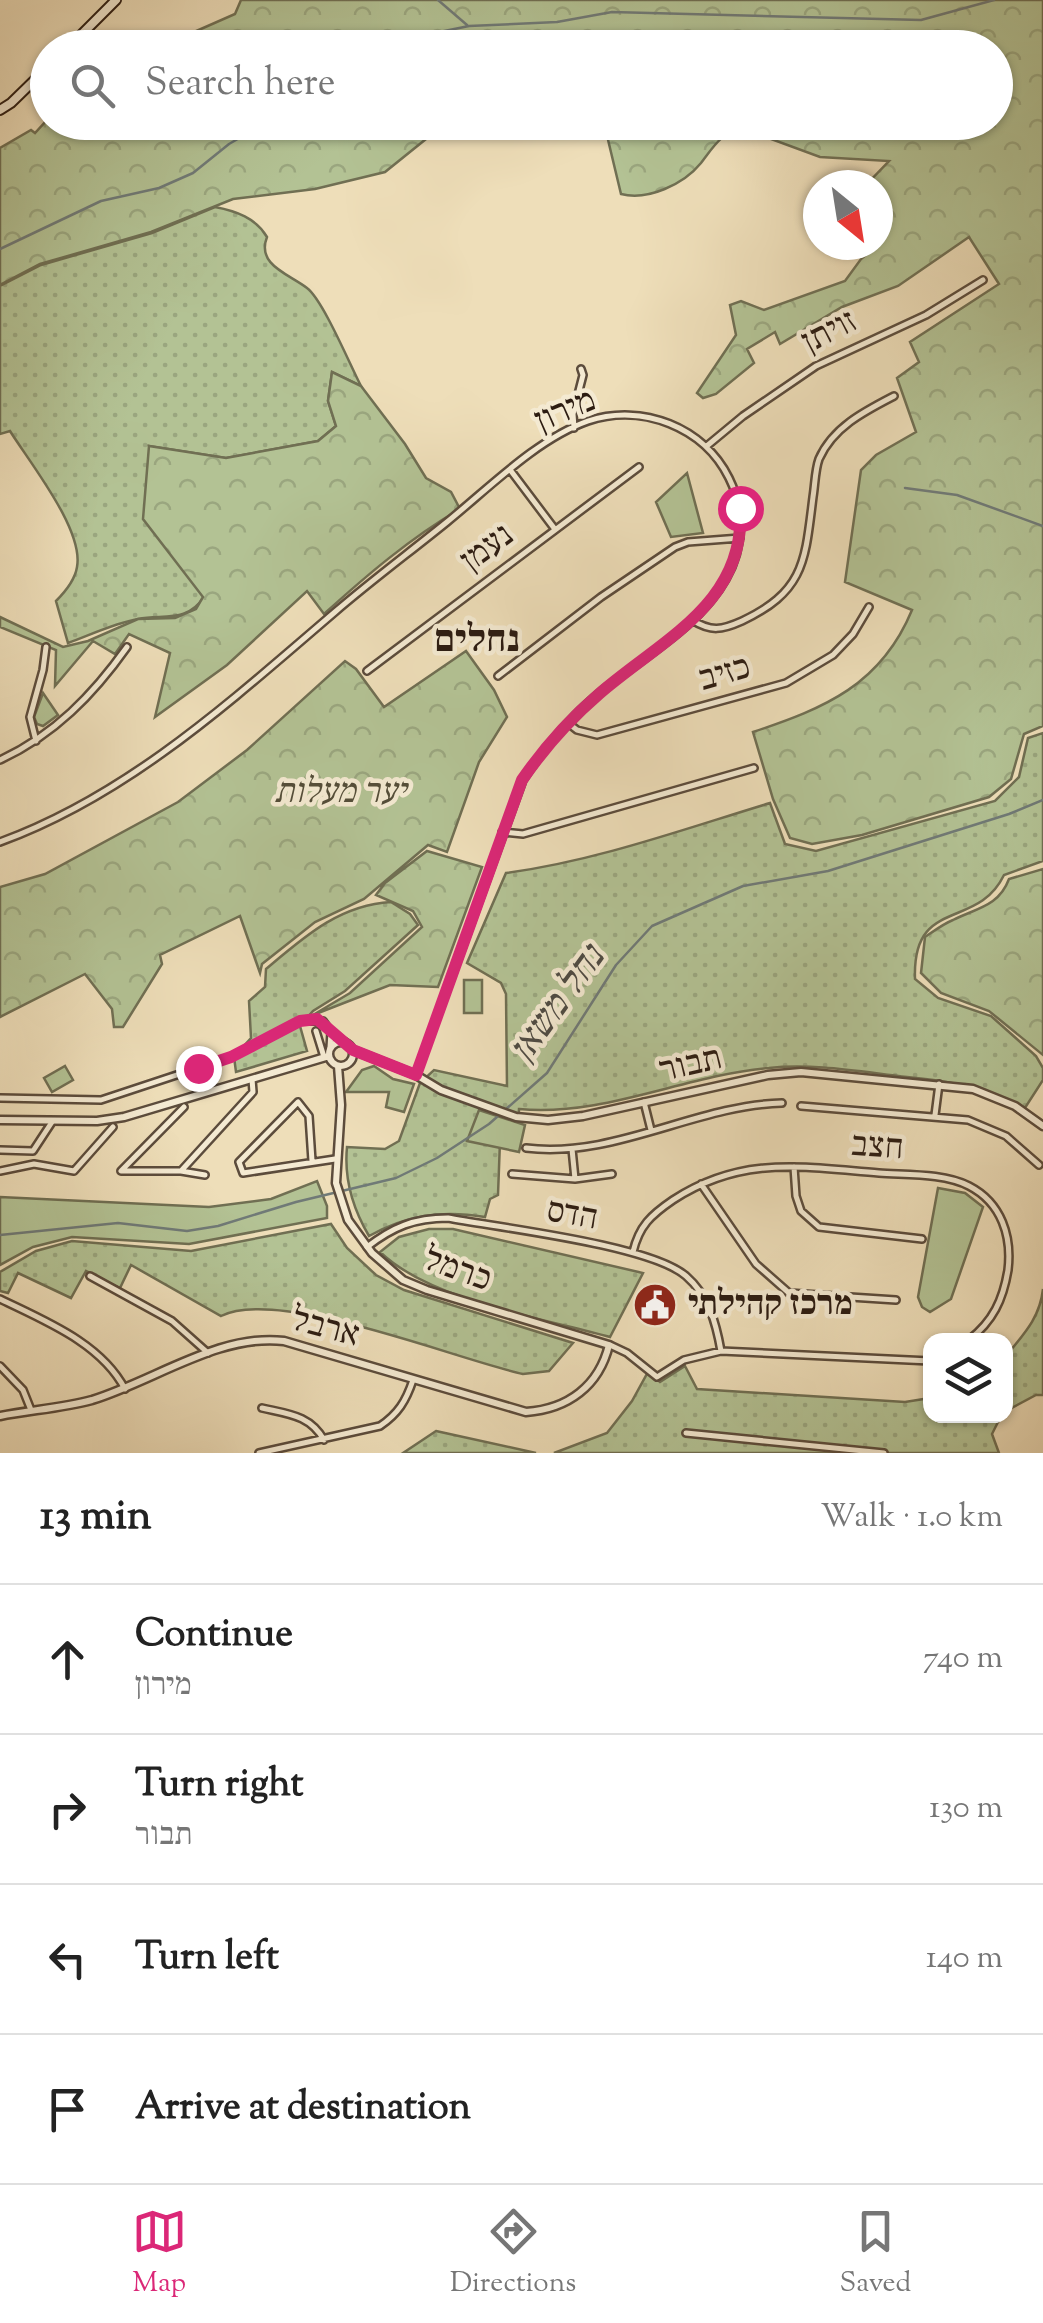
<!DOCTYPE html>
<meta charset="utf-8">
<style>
body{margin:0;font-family:"Sorts Mill Goudy","Frank Ruhl Libre",serif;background:#f6f6f6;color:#222}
.controls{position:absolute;right:30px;bottom:30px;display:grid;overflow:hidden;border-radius:20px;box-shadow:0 2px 8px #0004}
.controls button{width:90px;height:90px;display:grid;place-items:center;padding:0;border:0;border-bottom:2px solid #e0e0e0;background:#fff;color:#222;font:50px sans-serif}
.compass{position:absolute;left:803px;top:170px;width:90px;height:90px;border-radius:50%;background:#fff;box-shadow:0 2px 8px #0004;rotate:150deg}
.stop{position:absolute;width:30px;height:30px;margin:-22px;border:8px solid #db2777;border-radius:50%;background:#fff}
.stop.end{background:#db2777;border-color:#fff;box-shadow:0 2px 10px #0008}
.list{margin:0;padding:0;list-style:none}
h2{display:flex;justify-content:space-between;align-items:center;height:130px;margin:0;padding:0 40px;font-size:42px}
h2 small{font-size:32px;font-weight:400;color:#767676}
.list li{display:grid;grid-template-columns:65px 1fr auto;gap:30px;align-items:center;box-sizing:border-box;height:150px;padding:0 40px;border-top:2px solid #e0e0e0}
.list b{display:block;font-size:38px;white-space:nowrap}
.list p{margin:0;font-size:32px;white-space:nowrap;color:#767676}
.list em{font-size:32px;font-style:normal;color:#767676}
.icon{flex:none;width:55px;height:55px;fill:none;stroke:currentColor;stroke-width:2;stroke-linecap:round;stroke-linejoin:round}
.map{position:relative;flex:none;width:1043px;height:1453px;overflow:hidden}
.search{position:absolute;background:#fff;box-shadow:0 2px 8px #0004;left:30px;right:30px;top:30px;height:110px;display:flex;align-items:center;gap:25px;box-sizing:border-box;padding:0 35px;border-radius:55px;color:#767676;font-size:38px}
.sheet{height:730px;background:#fff}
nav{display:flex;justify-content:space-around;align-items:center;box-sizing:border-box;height:140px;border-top:2px solid #e0e0e0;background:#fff;font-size:28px;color:#767676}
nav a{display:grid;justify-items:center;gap:5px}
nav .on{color:#db2777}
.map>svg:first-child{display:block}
.grass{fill:url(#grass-dots);stroke:#706f53;stroke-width:2.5}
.forest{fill:url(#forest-crowns);stroke:#706f53;stroke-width:2.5}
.park{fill:#b3c294;stroke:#706f53;stroke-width:2.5}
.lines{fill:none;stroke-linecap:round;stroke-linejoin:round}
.stream{stroke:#707a77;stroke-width:2.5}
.minor-casing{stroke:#5c4c3c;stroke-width:10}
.tertiary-casing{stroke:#5c4c3c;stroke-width:11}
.secondary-casing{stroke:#2c1c12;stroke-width:12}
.minor{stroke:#f4ead2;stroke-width:5}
.tertiary{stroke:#f4ead2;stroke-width:6}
.secondary{stroke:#f4ead2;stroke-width:8}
.route{stroke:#db2777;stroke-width:12}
.labels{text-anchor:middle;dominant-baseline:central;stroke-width:9;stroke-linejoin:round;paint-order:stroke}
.street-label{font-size:35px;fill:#2c1c12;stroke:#f4ead2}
.park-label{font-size:35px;font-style:italic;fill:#544e39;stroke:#f4ead2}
.poi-label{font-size:35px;font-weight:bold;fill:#2c1c12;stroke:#f4ead2;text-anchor:start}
.neighbourhood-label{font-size:38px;font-weight:bold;fill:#2c1c12;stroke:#f4ead2}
.water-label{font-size:38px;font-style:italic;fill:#4e4b44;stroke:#f4ead2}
</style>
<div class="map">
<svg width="1043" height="1453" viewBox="0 0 1043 1453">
<defs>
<pattern id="grass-dots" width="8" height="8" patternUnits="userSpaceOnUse" patternTransform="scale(2.5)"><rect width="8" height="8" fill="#b3c294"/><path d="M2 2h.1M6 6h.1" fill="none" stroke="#9aa67f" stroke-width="1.8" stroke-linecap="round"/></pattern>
<pattern id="forest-crowns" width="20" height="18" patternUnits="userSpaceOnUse" patternTransform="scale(2.5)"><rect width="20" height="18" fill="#b3c294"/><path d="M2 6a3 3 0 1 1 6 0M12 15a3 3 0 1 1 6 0" fill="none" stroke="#9aa67f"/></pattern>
</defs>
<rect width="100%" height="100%" fill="#eedeb9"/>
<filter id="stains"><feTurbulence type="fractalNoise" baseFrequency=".002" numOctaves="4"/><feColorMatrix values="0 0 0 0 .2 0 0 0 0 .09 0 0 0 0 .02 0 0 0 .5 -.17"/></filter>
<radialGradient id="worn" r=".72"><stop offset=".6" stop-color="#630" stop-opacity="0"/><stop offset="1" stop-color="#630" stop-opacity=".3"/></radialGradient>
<path class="grass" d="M215 207C236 211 256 218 267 237 256 265 289 274 307 288 323 300 350 365 361 386L332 372 328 401 336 426 318 441 226 458 149 446 186 570 204 597C187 623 164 614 138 619 115 623 90 635 68 643L56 601C65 592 75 580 77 567 84 530 30 463 10 431L0 434V286L41 265 152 233Z
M1043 733V861L1004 875C977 931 912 896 915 979L938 998 991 1016 1036 1056 1043 1068V1080L1023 1111C990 1087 948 1081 907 1077 862 1072 814 1063 769 1068 685 1075 605 1117 519 1109L517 1143 500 1141 498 1195 490 1199 485 1217C441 1210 407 1215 369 1236 353 1209 344 1178 347 1147L385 1149 399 1141 420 1083 434 1070 507 1086 506 994 501 983 467 963 506 873C596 861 684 829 770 803L785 844 816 851 995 801 1019 777 1028 738Z
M391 902 410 914 418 925 345 991 313 1011 300 1026 307 1051 236 1072 234 1057 251 1038 249 1001 265 987 266 969C304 937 339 905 391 902Z
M331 1224 347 1248 376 1275 404 1290 573 1343 549 1371 523 1374C455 1359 279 1287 221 1316L131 1265 120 1288 86 1271 71 1298 18 1273 8 1293 0 1291V1272L36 1251 72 1241 191 1251Z
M429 1229H453L643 1273 610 1337C541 1318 430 1300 380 1252L399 1237Z
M1043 1289V1395H1036L1006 1411V1356C1023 1335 1040 1318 1043 1289Z
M685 1366 697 1389 905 1402 930 1398V1416H1001L992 1434 999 1453H554L607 1433 632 1401 648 1372 660 1382Z
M436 1431 536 1453H403Z"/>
<path class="forest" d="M241 0H1043V726L1024 734 1011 779 989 797 862 835 812 844 790 838 773 799 753 732C825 708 881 685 912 610L845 582 861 470 876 455 916 432 897 378 919 362 910 342 999 284 969 237 898 286 842 307 780 344 775 332 747 349 754 363 716 394 703 398 697 393 736 335 730 305 741 301 764 310 845 281 861 259 878 245V185H866L889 161 820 157 744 129C722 131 714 146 701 163 684 184 648 201 621 194L604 123 996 122V48L160 47 235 14Z
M47 120 48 122 479 123 436 131 385 172 315 189 233 199 151 232 40 264 0 285V148L31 130 35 133Z
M488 123H554V128L535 135Z
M332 372 361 386 405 444 426 478 451 492 460 509C409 539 367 575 324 614L307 591 227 665 155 717 170 653 129 634 115 654 93 641 55 686 56 650 0 627V617L63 647 88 641 138 619 175 618 196 609 203 597 143 519 149 446 226 458 318 441 336 426 328 401Z
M466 651 494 690 507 717 479 762 447 852 428 845 364 899 315 922 262 964 260 973 240 916 160 955 162 964 123 1027H114L112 1009 85 974 0 1017V887L45 874 178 802 247 750 345 661 356 669 384 707Z
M427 851 482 867 438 987 390 985 313 1015 350 993 422 927 413 911 376 895 385 883Z
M1043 869V1055L989 1011 941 993 921 973 925 937C934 931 943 924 953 920 977 908 999 906 1009 879Z"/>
<path class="park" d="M687 473 703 533 671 537 656 502Z
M43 693 58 715 43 726 37 724 34 717Z
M464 980H482V1013H464Z
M65 1066 73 1080 52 1092 44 1078Z
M374 1066 393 1079 414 1084 404 1112 386 1107 389 1092H346L362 1070Z
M479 1110 525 1125 519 1152 467 1141Z
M317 1181 327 1206V1218L189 1244 72 1237 33 1247 0 1265V1197L209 1207 271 1199Z
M938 1188 965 1193 983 1207 951 1299 930 1312 922 1307 918 1297Z"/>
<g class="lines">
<path class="stream" d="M438 0 467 25
M390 48 405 39 469 26 557 22 612 12 921 20 994 0
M0 249 101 201 159 188 193 173 229 144 267 122
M905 488 957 495 1043 526
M0 1235 118 1223 187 1231 218 1226 296 1202 396 1178 437 1158 489 1124 547 1073 616 965 652 926 743 886 828 871 1009 814 1043 800"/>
<g class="minor-casing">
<path id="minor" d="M574 428 573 414 583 375 581 369
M708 445 743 416 816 366 926 315 983 280
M511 471 554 528
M692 620C711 632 722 630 742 621 805 591 805 561 813 497 815 485 815 470 819 459 833 427 865 411 894 396
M367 671 639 467
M498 676 601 597 675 547 688 542 740 538
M568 723 577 730 597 735 786 683 833 655 853 634 869 607
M36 741 30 717 43 670 46 647
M0 760C54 735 93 695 127 647
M502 832 523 834 754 768
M0 842C129 795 232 700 335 612 371 581 410 552 447 522 489 488 537 439 588 421 642 403 704 427 729 478 745 510 744 548 726 579 700 626 644 657 603 690 572 715 545 747 523 780L416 1075
M316 1031 324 1057
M330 1048 331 1032
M0 1098 101 1100 231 1057 300 1021H323L331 1032 345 1042
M644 1102 651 1130
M801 1106 968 1120 1006 1136 1039 1165
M184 1107 121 1171H181L253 1092 252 1079
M935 1115 939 1084
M526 1148C614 1159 696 1105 782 1103
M572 1149 575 1179
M0 1150 33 1151 52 1122
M312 1161 309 1116 298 1102 239 1162 243 1173 335 1159
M794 1167 796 1196 801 1211 819 1227 922 1239
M0 1171 34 1164 74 1171 113 1127
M181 1171 205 1175
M512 1174 575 1179 612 1174
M701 1184 756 1264 789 1293 896 1300
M367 1247C393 1227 414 1218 448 1218 501 1228 650 1245 686 1276 709 1296 716 1323 721 1351
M633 1252C639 1226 651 1215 673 1200 742 1155 802 1167 879 1173 906 1175 944 1173 969 1186 1002 1203 1012 1237 1008 1270 1003 1300 993 1321 969 1340
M90 1276 172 1321 208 1353
M0 1299C45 1321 101 1343 125 1389
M610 1345 627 1353 657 1377 684 1360 721 1351 930 1361
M0 1366 23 1390 31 1410
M262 1408C288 1414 310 1415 324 1440
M686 1433 884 1453
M259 1453 380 1426C398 1414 406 1401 413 1380"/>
</g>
<g class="tertiary-casing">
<path id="tertiary" d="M329 1054a12 12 0 1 1 24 0a12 12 0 1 1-24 0Z
M353 1050 416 1075 441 1090 516 1117 548 1120 583 1116 768 1075 801 1072 973 1089 1015 1106 1043 1126
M0 1120 97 1121 124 1117 329 1056
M0 1416C31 1410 62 1408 92 1400 154 1381 220 1333 284 1341L526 1412C568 1409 599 1386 609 1345L427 1290 403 1280 372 1253 348 1220 336 1183 341 1105 338 1066"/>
</g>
<g class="secondary-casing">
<path id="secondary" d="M68 48 116 0
M0 110 11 103 48 67"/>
</g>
<use href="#minor" class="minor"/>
<use href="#tertiary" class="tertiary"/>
<use href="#secondary" class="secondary"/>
</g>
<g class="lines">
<path class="route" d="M198 1068 231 1057 300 1021 317 1019 353 1050 416 1075 522 780C544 748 570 719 599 694 661 640 747 603 740 508"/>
</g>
<defs>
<g id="civic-disc" transform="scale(2.25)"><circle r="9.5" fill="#8f2418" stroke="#f4ead2"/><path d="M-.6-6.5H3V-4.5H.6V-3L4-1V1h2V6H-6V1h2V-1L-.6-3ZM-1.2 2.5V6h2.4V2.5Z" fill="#fff"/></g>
</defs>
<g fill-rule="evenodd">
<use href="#civic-disc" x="655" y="1305"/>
</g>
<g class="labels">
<g class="street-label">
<text transform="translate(830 333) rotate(-27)">זויתן</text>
<text transform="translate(566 412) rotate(-23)">מירון</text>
<text transform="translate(488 549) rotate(-37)">נעמן</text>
<text transform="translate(725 675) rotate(-16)">כזיב</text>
<text transform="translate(691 1066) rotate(-13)">תבור</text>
<text transform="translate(877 1148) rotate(4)">חצב</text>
<text transform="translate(572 1216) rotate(10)">הדס</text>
<text transform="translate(457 1271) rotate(20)">כרמל</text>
<text transform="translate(325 1329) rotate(15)">ארבל</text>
</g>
<g class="park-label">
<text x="340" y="793">יער מעלות</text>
</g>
<g class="poi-label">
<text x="688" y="1305">מרכז קהילתי</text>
</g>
<g class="neighbourhood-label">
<text x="477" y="642">נחלים</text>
</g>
<g class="water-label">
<text transform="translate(559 1005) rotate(-54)">נחל משאן</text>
</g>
</g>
<rect width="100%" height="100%" filter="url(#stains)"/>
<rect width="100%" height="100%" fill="url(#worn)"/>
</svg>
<div class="controls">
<button><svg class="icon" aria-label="layers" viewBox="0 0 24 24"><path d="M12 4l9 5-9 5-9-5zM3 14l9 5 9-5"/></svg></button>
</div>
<svg class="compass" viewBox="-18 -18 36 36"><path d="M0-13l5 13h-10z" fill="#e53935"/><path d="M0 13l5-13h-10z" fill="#767676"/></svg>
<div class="stop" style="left:740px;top:508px"></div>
<div class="stop end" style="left:198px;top:1068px"></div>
<div class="search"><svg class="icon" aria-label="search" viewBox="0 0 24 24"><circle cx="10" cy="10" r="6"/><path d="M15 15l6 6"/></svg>Search here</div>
</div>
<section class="sheet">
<h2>13 min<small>Walk · 1.0 km</small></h2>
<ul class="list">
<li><svg class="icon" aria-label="ahead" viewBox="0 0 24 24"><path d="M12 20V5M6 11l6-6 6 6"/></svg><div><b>Continue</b><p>מירון</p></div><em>740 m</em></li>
<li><svg class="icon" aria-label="right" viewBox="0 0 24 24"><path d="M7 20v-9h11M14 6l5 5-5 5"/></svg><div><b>Turn right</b><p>תבור</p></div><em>130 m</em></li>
<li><svg class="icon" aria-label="left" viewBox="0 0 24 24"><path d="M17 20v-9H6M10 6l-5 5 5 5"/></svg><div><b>Turn left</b></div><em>140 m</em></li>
<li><svg class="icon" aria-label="arrive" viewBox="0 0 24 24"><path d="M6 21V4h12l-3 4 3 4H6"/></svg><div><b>Arrive at destination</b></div></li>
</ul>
</section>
<nav>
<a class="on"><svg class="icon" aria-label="map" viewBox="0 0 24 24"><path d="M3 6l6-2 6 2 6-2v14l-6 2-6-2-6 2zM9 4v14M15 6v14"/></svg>Map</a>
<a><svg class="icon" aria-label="directions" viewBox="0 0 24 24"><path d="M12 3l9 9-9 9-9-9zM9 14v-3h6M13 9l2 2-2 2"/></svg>Directions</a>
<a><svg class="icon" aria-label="saved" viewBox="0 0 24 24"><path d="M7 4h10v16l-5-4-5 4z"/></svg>Saved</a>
</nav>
